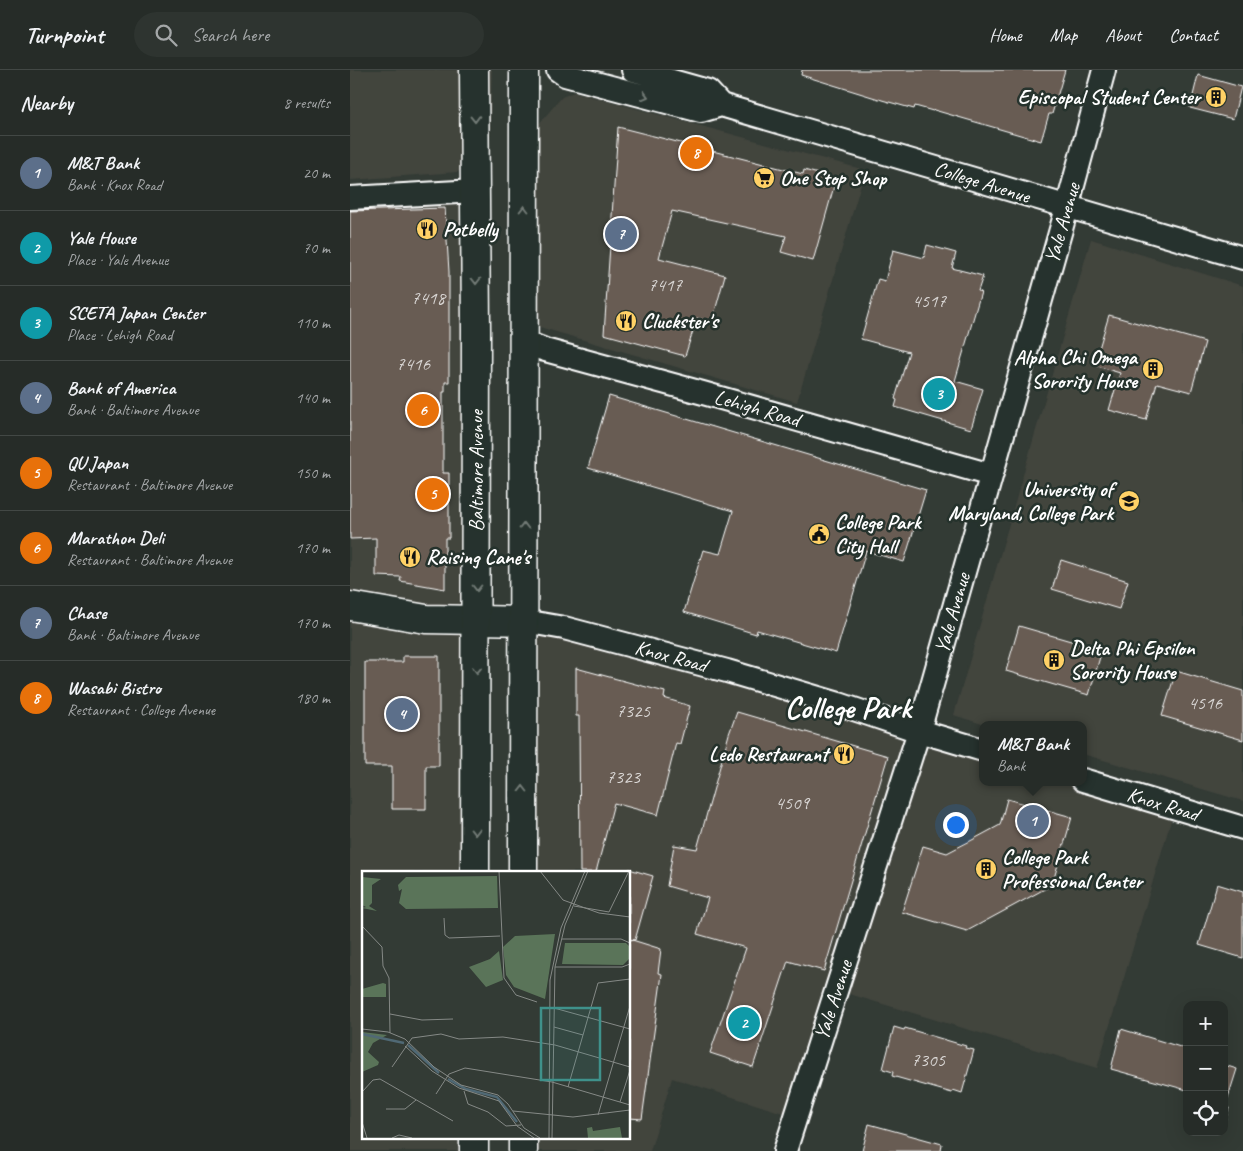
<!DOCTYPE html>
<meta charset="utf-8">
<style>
body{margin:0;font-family:Caveat,sans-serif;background:#2e3430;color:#f1f3f6}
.controls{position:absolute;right:15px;bottom:15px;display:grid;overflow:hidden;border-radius:10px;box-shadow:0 5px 20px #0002}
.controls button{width:45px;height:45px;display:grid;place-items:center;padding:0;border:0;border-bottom:1px solid #424845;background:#262c28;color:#f1f3f6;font:25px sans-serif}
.you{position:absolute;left:605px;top:754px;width:18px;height:18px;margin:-12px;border:4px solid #fff;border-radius:50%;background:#1a73e8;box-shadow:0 0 0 8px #1a73e833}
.badge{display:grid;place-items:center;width:32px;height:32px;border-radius:50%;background:#8abfa5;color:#fff;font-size:16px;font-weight:700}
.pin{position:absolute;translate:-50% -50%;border:2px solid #fff;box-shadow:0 1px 5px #0006}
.popup{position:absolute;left:629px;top:651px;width:108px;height:65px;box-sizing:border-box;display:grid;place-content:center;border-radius:10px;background:#262c28;filter:drop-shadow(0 1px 4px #0005);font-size:16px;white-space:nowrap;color:#a4a7a8}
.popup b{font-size:19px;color:#f1f3f6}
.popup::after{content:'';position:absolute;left:50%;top:100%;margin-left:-10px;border:10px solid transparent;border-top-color:#262c28}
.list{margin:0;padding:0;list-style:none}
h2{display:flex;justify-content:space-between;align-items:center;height:65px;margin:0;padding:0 20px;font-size:21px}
h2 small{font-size:16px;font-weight:400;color:#a4a7a8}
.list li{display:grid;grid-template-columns:32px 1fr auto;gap:15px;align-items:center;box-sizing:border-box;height:75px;padding:0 20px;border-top:1px solid #424845}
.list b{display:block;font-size:19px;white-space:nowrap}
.list p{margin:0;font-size:16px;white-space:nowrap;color:#a4a7a8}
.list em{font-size:16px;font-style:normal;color:#a4a7a8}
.icon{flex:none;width:28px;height:28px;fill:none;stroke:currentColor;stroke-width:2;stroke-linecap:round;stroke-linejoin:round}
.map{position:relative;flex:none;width:893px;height:1081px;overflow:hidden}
header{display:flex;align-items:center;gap:30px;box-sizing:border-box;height:70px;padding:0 25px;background:#262c28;border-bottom:1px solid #424845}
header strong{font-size:24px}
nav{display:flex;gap:28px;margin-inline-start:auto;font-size:18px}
.search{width:350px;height:45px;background:#2e3430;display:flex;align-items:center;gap:12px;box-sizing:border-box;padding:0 18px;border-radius:28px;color:#a4a7a8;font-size:19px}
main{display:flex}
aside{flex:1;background:#262c28}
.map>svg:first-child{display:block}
.built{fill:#43453e}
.building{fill:#675c53;stroke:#fff}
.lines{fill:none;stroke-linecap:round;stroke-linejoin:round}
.minor-casing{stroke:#fff;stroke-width:26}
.tertiary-casing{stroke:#fff;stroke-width:31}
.primary-casing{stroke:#fff;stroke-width:31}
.minor{stroke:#26332d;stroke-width:22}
.tertiary{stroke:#26332d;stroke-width:28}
.primary{stroke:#26332d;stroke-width:28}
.oneway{stroke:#727a76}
.labels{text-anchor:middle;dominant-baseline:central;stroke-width:5;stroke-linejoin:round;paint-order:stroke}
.number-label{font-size:19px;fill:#d9d6d4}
.poi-label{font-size:21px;font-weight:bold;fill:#fff;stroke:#26332d;text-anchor:start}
.street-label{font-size:21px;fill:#fff;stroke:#26332d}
.town-label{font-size:31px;font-weight:bold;fill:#fff;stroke:#26332d}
.inset-river{fill:none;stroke:#506975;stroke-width:2.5}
.inset-road{fill:none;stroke:#858986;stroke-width:1}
.view{fill:#3f918b;fill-opacity:0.15;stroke:#3f918b;stroke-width:2.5}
.inset-edge{fill:none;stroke:#fff;stroke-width:2.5}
</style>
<header>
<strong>Turnpoint</strong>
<div class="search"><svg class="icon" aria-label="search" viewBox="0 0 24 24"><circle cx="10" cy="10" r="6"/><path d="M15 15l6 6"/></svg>Search here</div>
<nav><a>Home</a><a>Map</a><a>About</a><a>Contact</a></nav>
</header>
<main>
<aside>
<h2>Nearby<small>8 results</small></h2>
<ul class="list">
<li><span class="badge" style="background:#5c6f8a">1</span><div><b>M&amp;T Bank</b><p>Bank · Knox Road</p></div><em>20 m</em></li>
<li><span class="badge" style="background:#0f9aa8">2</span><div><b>Yale House</b><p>Place · Yale Avenue</p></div><em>70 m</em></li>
<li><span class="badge" style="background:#0f9aa8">3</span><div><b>SCETA Japan Center</b><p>Place · Lehigh Road</p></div><em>110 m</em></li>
<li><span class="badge" style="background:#5c6f8a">4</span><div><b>Bank of America</b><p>Bank · Baltimore Avenue</p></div><em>140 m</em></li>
<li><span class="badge" style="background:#e8710a">5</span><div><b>QU Japan</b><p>Restaurant · Baltimore Avenue</p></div><em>150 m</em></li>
<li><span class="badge" style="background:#e8710a">6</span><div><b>Marathon Deli</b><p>Restaurant · Baltimore Avenue</p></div><em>170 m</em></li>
<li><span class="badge" style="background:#5c6f8a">7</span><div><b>Chase</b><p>Bank · Baltimore Avenue</p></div><em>170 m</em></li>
<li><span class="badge" style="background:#e8710a">8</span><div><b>Wasabi Bistro</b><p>Restaurant · College Avenue</p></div><em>180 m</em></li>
</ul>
</aside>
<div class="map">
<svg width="893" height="1081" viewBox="0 0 893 1081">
<rect width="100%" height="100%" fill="#333b35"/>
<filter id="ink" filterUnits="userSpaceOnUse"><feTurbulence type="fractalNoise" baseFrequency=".02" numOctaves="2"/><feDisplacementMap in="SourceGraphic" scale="10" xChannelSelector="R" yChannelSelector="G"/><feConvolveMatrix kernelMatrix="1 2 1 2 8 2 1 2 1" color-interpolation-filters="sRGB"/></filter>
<g filter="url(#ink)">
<path class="built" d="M0 0H142L140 66 139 77 136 82 114 100 107 102 0 110Z
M224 22 515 100 447 332 186 256 187 56 212 27Z
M126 121 125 802H14V1067H124V1081H0V125Z
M741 169 893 216V731L733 684V655H635L604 645Z
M174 551 633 680V712H733L825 737 747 998 486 920 446 1047 322 1008 300 1081H173V1067H279V802H173Z"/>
<path class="building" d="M452 0H715L702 44H699L691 71 584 40 583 41 565 36 564 39 532 30 451 5Z
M848 5 891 17 883 49 840 38Z
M268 57 453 104 454 100 486 109 463 191 431 182 436 166 322 141 309 188 375 205 362 252 347 248 335 286 254 264Z
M95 138 99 202V312H95V322H93V403H99V468H95V519L50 511 51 507 26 506V468L0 469V141Z
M577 175 606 183 602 198 633 206 628 221 631 222 605 311 633 319 621 359 545 337 547 330 545 329 559 282 511 269 528 209 535 211 543 180 574 188Z
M759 245 855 272 841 322 807 313 796 350 759 340 770 303 744 295Z
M259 326 576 420 554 492 516 481 486 583 407 560 406 564 334 542 353 480 370 484 383 441 238 398Z
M711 490 778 511 769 539 702 519Z
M669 556 752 580 739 625 656 601Z
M53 586H89V696H76V739H42V696H15V592H53Z
M226 598 315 622 314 628 340 636 330 674 326 673 308 745 264 733 246 802H230L229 646H226Z
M826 601 893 621V670L812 646Z
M387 642 538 686 474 901 438 891 403 997 360 983 396 878 347 864 358 828 317 816 324 775 347 779 379 664Z
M657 729 722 747 702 815 617 861 552 842 573 776 597 783 624 769 650 755Z
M279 799 303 806 285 870 279 869Z
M867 814 893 822V888L849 875Z
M279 869 311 879 308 903 312 904 292 1049 279 1048Z
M544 957 554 960 555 958 616 976 615 978 624 980 612 1023 603 1020 602 1023 542 1006 543 1002 533 999Z
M771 959 837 979V1020L761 999Z
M874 995 887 999 875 1037 879 1038 874 1054Z
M519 1054 592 1074 591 1081H512Z"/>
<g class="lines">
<g class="minor-casing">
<path id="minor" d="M208 0 215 5 351 41 371 35
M283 0 358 21 371 35 893 188
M0 128 126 121
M174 272 195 280 353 323 641 405
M174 551 214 558 377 601 489 634 569 661 633 680
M733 710 893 758
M435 1081 569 661 717 138 754 0"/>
</g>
<g class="tertiary-casing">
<path id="tertiary" d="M0 536 76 549 174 551"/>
</g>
<g class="primary-casing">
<path id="primary" d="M124 0 126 260 125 802
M173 802 174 0
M124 1081V1067
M173 1081V1067"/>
</g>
<use href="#minor" class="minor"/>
<use href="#tertiary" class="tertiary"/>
<use href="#primary" class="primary"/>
</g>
<defs><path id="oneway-chevron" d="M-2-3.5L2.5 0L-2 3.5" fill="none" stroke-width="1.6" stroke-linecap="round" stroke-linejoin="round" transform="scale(1.25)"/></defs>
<g class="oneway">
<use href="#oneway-chevron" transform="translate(295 26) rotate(15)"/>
<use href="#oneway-chevron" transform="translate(125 49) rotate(89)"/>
<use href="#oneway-chevron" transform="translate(174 139) rotate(-90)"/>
<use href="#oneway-chevron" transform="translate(126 211) rotate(90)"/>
<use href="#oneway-chevron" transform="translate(174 456) rotate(-90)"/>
<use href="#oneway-chevron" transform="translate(127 518) rotate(90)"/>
<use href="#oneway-chevron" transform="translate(127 600) rotate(91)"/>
<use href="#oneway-chevron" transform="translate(173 719) rotate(-90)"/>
<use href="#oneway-chevron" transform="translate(125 762) rotate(90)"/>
</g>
</g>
<defs>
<g id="building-disc" transform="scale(1.125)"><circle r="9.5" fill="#ffd166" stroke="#26332d"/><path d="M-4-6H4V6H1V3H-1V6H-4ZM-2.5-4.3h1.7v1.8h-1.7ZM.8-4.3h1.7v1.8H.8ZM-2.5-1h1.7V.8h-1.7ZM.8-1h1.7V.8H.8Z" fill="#111"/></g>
<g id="supermarket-disc" transform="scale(1.125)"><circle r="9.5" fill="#ffd166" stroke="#26332d"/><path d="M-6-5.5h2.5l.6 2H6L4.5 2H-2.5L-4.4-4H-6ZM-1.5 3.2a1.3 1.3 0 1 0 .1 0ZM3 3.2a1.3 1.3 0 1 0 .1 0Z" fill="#111"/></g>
<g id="restaurant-disc" transform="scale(1.125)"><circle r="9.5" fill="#ffd166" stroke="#26332d"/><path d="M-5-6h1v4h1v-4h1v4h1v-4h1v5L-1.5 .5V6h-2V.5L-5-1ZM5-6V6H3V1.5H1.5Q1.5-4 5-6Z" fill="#111"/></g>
<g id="university-disc" transform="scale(1.125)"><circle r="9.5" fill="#ffd166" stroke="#26332d"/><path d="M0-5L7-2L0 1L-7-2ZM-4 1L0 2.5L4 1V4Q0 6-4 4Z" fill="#111"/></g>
<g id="civic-disc" transform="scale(1.125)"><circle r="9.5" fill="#ffd166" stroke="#26332d"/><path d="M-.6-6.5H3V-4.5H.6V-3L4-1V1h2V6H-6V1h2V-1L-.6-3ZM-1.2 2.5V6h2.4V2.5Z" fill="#111"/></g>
</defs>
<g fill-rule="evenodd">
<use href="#building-disc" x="866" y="27"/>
<use href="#supermarket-disc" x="414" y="108"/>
<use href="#restaurant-disc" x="77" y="159"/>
<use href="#restaurant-disc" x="276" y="251"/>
<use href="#building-disc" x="803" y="299"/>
<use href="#university-disc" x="779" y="431"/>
<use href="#civic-disc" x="469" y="464"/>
<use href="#restaurant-disc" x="60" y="487"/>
<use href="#building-disc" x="704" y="590"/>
<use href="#restaurant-disc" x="494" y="684"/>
<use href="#building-disc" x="636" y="799"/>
</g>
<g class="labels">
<g class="number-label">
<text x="315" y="215">7417</text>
<text x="78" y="228">7418</text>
<text x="579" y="231">4517</text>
<text x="63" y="294">7416</text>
<text x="855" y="633">4516</text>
<text x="283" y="641">7325</text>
<text x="273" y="707">7323</text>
<text x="442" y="733">4509</text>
<text x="578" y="990">7305</text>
</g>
<g class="poi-label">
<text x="850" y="27" text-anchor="end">Episcopal Student Center</text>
<text x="430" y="108">One Stop Shop</text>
<text x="93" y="159">Potbelly</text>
<text x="292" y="251">Cluckster's</text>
<text x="787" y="287" text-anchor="end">Alpha Chi Omega<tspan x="787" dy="24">Sorority House</tspan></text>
<text x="763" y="419" text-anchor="end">University of<tspan x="763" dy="24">Maryland, College Park</tspan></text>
<text x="485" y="452">College Park<tspan x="485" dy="24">City Hall</tspan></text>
<text x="76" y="487">Raising Cane's</text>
<text x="720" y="578">Delta Phi Epsilon<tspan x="720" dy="24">Sorority House</tspan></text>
<text x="478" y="684" text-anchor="end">Ledo Restaurant</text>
<text x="652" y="787">College Park<tspan x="652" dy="24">Professional Center</tspan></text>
</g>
<g class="street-label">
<text transform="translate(632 112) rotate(17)">College Avenue</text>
<text transform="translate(712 153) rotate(-74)">Yale Avenue</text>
<text transform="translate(407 338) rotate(16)">Lehigh Road</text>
<text transform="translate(126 401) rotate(-90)">Baltimore Avenue</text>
<text transform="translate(602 543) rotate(-74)">Yale Avenue</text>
<text transform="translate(321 586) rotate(15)">Knox Road</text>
<text transform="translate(813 734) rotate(17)">Knox Road</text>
<text transform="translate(483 930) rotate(-72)">Yale Avenue</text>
</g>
<g class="town-label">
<text x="498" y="637">College Park</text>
</g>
</g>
<g transform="translate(12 801)">
<rect width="268" height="268" fill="#333b35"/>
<path d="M135 5 136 37 44 38 37 32 40 18 37 20 36 14 44 6ZM0 6 19 8 10 14V32L7 35 15 40 0 37 4 36 0 34ZM193 63 183 128 152 116 144 104 141 76 153 65ZM203 72H264L267 75V88L261 94 200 93ZM137 80 141 109 124 116 107 96 128 88ZM21 112 24 113V126H0V118ZM0 161 25 164 11 172 6 181 17 191 16 194 0 201ZM230 256 231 260 258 256 260 267H226L225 257Z" fill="#5a7459"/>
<path class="inset-river" d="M0 163 42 172M46 174 77 202M86 208 104 218 135 226 155 251"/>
<path class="inset-road" d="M137 0 142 107 154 124 175 131M178 0 201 29 237 42 268 46M212 35 247 41 267 0M82 47 83 64 87 67 138 65M0 55 20 76 21 95 27 107 28 162M200 68H259L268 72M193 96H260L268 93M192 137 268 158M28 143 60 149 91 148M192 156 221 164M0 158 26 161 43 168 72 196 99 214 136 224 146 233 162 257 178 267M43 175 70 200 97 217 137 230 155 255 172 267M30 196 50 167 79 163 97 168 141 166 193 174 268 196M206 216 236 112 268 108M102 220 106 233 126 241 144 255 159 254M0 221 11 209 18 208 91 250M74 223 87 203 103 197 190 211 268 234M258 231 268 199M24 238H43L54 229M151 240 211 246 268 239M236 244 268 135M0 251 5 267M30 267 37 264 50 267M187 267 188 109 199 57 223 0M190 267 193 96 203 54 226 0"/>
<path class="view" d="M179 137H238V209H179Z"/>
<rect width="268" height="268" class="inset-edge"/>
</g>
</svg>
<div class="controls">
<button>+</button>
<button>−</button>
<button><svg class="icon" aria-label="locate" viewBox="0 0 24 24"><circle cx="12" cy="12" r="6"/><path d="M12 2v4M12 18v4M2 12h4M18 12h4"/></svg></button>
</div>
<div class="you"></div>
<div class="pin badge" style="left:683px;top:751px;background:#5c6f8a">1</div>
<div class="popup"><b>M&amp;T Bank</b>Bank</div>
<div class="pin badge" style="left:394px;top:953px;background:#0f9aa8">2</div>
<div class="pin badge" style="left:589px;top:324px;background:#0f9aa8">3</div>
<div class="pin badge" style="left:52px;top:644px;background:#5c6f8a">4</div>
<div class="pin badge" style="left:83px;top:424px;background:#e8710a">5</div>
<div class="pin badge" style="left:73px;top:340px;background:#e8710a">6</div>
<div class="pin badge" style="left:271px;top:164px;background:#5c6f8a">7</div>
<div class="pin badge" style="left:346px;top:83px;background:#e8710a">8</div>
</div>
</main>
